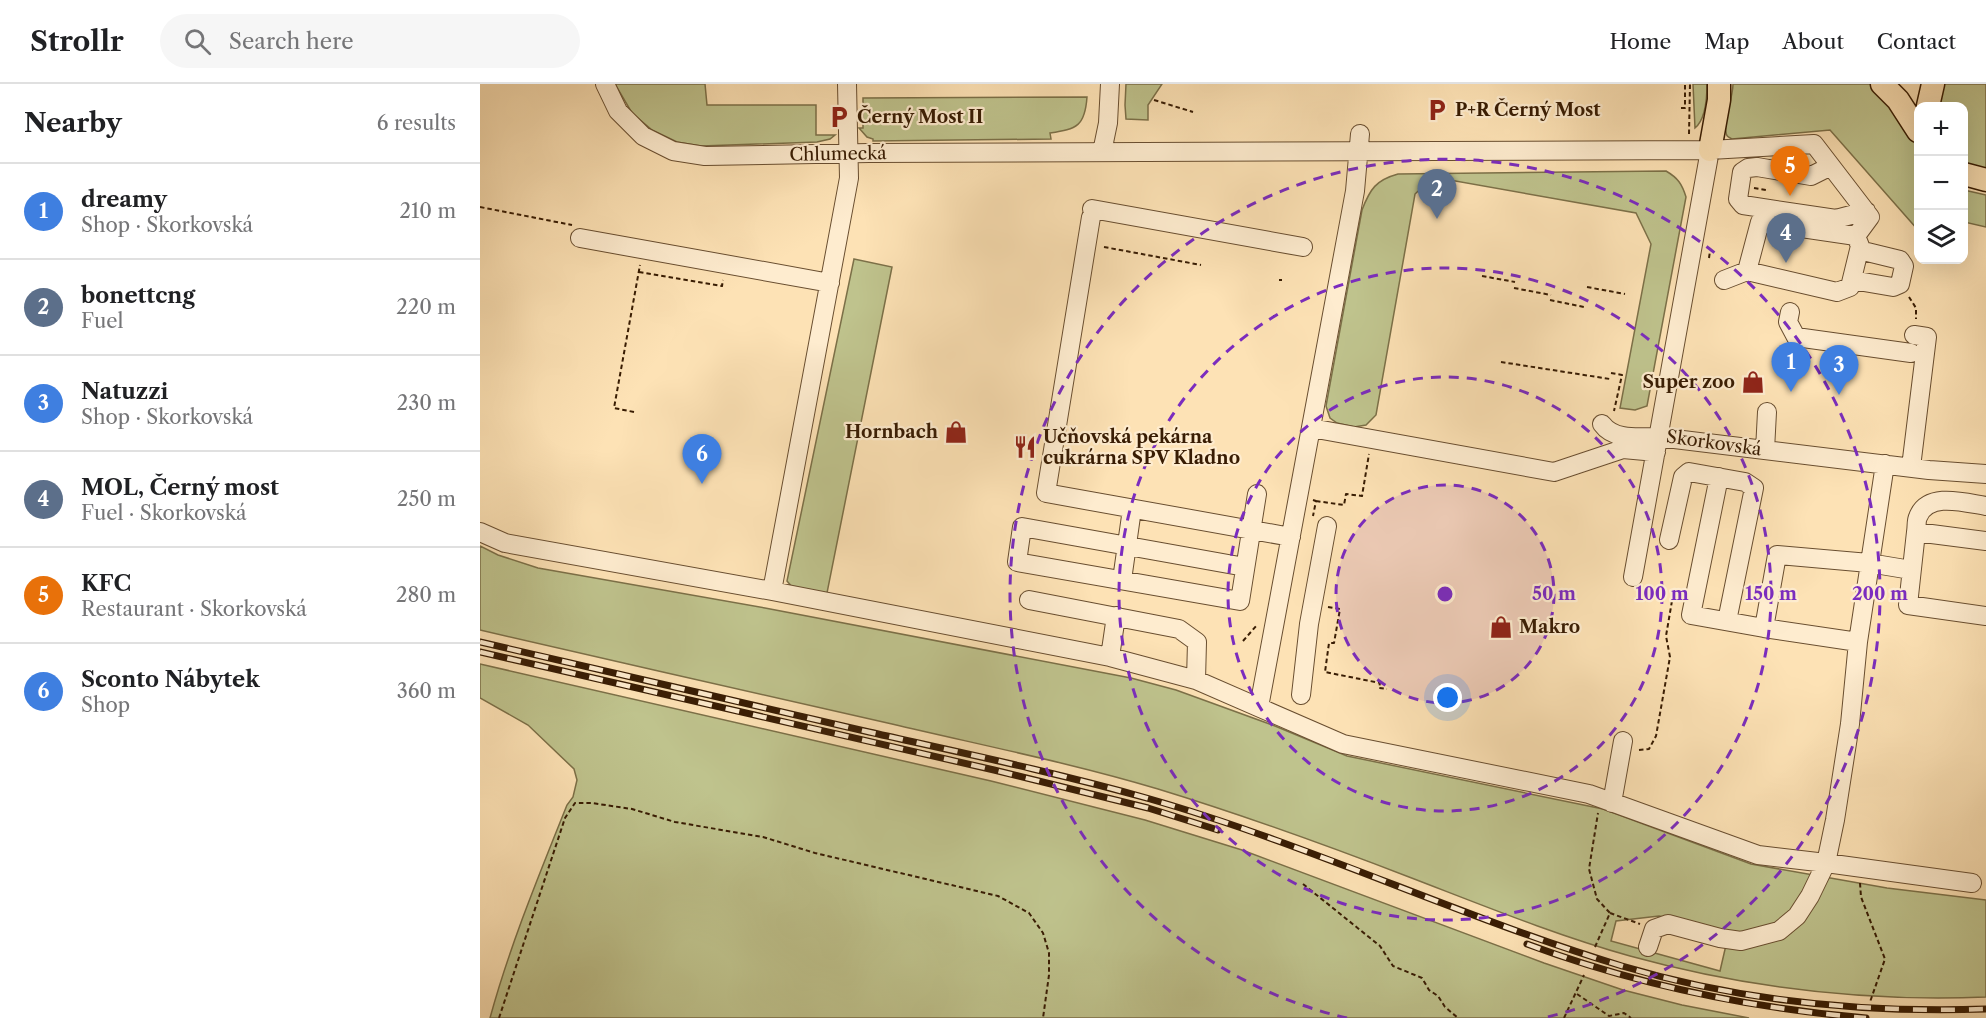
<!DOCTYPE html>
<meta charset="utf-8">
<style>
body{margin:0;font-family:"Libre Caslon Text",serif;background:#f6f6f6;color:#202124}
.controls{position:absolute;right:18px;top:18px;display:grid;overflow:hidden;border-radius:12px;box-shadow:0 6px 24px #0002}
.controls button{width:54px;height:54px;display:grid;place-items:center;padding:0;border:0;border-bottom:2px solid #e0e0e0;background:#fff;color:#202124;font:30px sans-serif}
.you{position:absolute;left:968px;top:614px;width:21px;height:21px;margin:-15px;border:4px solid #fff;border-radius:50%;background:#1a73e8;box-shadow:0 0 0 9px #1a73e833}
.badge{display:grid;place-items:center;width:39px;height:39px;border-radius:50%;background:#8f2418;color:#fff;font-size:20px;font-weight:700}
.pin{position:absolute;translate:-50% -50px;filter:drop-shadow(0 2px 3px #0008)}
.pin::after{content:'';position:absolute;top:32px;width:21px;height:18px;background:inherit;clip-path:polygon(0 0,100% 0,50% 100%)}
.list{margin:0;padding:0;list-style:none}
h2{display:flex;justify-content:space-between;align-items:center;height:78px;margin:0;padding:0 24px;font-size:26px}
h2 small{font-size:20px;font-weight:400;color:#757577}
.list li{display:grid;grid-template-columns:39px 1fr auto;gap:18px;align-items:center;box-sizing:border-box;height:96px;padding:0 24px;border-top:2px solid #e0e0e0}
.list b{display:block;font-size:22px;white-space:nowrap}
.list p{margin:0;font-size:20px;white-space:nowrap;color:#757577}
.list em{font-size:20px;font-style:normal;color:#757577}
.icon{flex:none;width:33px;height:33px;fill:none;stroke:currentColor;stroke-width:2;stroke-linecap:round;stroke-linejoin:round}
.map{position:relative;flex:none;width:1506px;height:934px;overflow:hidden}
header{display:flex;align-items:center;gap:36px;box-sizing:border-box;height:84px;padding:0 30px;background:#fff;border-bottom:2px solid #e0e0e0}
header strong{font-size:28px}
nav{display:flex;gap:33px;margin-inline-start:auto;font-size:21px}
.search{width:420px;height:54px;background:#f6f6f6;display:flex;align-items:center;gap:15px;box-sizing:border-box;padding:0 21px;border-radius:33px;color:#757577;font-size:22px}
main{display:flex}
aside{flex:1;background:#fff}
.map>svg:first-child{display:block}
.green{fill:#bfc38d;stroke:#7c7048;stroke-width:1.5;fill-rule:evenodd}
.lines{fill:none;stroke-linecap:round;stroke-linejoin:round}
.minor-casing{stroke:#694e30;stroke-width:20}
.major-casing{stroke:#381c03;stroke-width:25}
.path{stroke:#381c03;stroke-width:2;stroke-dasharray:4.5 3;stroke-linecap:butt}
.minor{stroke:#feeccf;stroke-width:18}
.major{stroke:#fde2b5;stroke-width:22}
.rail-casing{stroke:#381c03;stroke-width:7}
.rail{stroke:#feeccf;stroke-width:4.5;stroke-dasharray:14;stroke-linecap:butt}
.ring{fill:none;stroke:#7b2cbf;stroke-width:3;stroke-dasharray:10 8}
.labels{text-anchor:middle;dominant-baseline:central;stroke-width:4.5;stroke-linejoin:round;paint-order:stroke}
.poi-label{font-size:18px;font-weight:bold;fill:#381c03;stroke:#feeccf;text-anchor:start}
.street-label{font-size:18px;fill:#381c03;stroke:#feeccf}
.centre{fill:#7b2cbf;stroke:#feeccf;stroke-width:3}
.ring-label{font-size:18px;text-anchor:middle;font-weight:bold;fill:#7b2cbf;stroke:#feeccf;stroke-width:4.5;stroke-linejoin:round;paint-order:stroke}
</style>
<header>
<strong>Strollr</strong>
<div class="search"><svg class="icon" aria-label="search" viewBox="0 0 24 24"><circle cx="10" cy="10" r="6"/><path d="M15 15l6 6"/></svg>Search here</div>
<nav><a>Home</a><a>Map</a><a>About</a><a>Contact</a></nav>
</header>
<main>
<aside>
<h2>Nearby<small>6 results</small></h2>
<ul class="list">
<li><span class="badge" style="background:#3f7fe0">1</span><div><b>dreamy</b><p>Shop · Skorkovská</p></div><em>210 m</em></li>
<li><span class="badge" style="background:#5c6f8a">2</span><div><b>bonettcng</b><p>Fuel</p></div><em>220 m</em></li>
<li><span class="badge" style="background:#3f7fe0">3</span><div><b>Natuzzi</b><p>Shop · Skorkovská</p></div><em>230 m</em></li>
<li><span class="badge" style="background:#5c6f8a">4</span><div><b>MOL, Černý most</b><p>Fuel · Skorkovská</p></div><em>250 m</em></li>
<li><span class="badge" style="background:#e8710a">5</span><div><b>KFC</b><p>Restaurant · Skorkovská</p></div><em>280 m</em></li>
<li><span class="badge" style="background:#3f7fe0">6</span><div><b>Sconto Nábytek</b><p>Shop</p></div><em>360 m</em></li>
</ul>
</aside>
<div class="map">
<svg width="1506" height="934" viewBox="0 0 1506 934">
<rect width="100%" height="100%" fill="#fde2b5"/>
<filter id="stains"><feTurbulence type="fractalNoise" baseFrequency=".00333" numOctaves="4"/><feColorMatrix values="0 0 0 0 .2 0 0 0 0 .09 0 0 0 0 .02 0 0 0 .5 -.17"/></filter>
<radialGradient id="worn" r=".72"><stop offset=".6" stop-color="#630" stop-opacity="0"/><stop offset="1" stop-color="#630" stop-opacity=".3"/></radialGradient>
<path class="green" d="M135 0H225L227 21H336V51H355L350 55 337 58 221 62 197 58 172 46 152 29Z
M646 0H682L668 21V36L646 35 645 21Z
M1213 0H1227C1227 14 1226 35 1215 44Z
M1253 0H1394L1429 40 1438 59V146L1350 46 1252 55C1248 53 1246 52 1246 48 1243 38 1253 14 1253 0Z
M1460 0H1506V88L1484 78V22H1454Z
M607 13C605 42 597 45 570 49L571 55 393 57V55L387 53 379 44H383V14Z
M1186 87C1198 94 1202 100 1206 113L1167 322 1155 326 1140 324 1171 160 1156 129 953 93 935 110 896 331 886 341 874 343 857 339 850 334 846 322 882 126C890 105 896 96 918 90Z
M1484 106 1506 111V143L1484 138Z
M374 175 412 183 347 509 313 504 307 497Z
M0 462 18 471 58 484 285 524 651 594 696 606 795 642 867 672 1123 725 1271 780 1407 804 1506 816V913C1385 918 1266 904 1150 872 1075 851 1002 821 929 793 846 761 763 731 678 705 591 679 501 661 412 640 275 609 137 578 0 546ZM1179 832 1249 848 1240 887 1131 857 1136 837Z
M0 580 511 697 665 736 762 766 1064 879 1143 906 1202 921 1269 934H10C30 861 59 791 87 721L93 713 97 696 94 685 48 641 0 614Z"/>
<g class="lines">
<g class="minor-casing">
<path id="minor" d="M125 0 138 27 163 52 193 67 225 72 389 69 1230 66 1334 60 1390 133 1376 152 1280 138 1267 187 1244 196
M622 68 628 39 630 0
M1349 83 1331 92 1277 83 1268 84 1262 88 1258 115 1263 121 1356 135 1386 127
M612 125 823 163
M611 133 566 409 811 453
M100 154 350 199
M1267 187 1357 208 1370 203 1380 162 1376 152
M1372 196 1413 203 1420 200 1424 182 1420 176 1379 166
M1310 228 1308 238 1316 253 1431 269
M1122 340C1134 357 1160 353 1178 353L1449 386 1506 390
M831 344 1074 388 1143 365 1176 368
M1285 366 1287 328
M1431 383 1447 253 1434 251
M1239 393 1211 531 1284 544 1378 558
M0 448 25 459 292 507 630 573 716 596 863 660 1109 710 1278 771 1346 779 1492 799
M1436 448C1437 443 1436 437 1438 433 1448 407 1486 419 1506 422
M1189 456 1203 393 1209 388 1265 398 1274 404 1247 537
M1506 457 1436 448 1428 521 1506 532
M765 483 542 443 537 478 760 517 777 410
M1153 493 1230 66
M642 496 652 425
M292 507 369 94 367 0
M549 516 699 545 717 558 716 596
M1284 544 1297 471 1389 479 1431 486
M630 573 636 532
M821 611 829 540 847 442
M779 623 875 107 880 50
M1132 719 1143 657
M1168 863 1174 845 1188 840 1240 854 1261 857 1299 847 1317 832 1330 812 1346 779 1355 736 1370 640 1378 558 1405 380"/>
</g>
<g class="major-casing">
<path id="major" d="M1402 0 1418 16 1438 47
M1448 22 1453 0
M1230 66 1239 16V0
M1484 90 1506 96"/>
</g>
<path class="path" d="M674 16 713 28
M1201 24H1205V0
M1209 50 1210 0
M1274 104 1286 106
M0 123 92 141
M624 163 721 181
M1229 174 1230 167
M159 188 242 202 243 196
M1002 192 1035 198
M799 196H802
M1107 203 1145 210
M1034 204 1071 211
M1429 213 1436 224V235
M1070 216 1104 223
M793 232H795
M1021 278 1130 295
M1131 289 1142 291 1134 327
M154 328 134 324 160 181
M833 416 836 417 833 432
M836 417 864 421 866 410 882 412 889 370
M848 523 860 525 854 559H849L845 588 900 599 899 604 907 605
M763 557 777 541
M1159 666 1169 665 1176 652 1190 573 1186 552 1193 511
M1380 799 1381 813 1405 875 1390 918
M823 800 900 862 913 882 942 894 949 906 958 912 965 923 978 934
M1130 829 1160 840
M1115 863 1130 829 1117 815 1109 785 1118 729
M1097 910 1129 932 1144 929 1151 934
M19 934 85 734 95 719H112L152 725 195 738 283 753 335 769 518 812 549 829 563 849 569 869V891L563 934
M1084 934 1104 891"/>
<use href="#minor" class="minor"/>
<use href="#major" class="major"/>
<g class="rail-casing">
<path id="rail" d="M0 558C130 588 259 618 389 648 483 669 578 689 670 715 831 761 982 834 1142 882 1260 917 1384 929 1506 925
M0 568 514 686 668 724 738 746
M1047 860C1157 901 1269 924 1386 934"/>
</g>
<use href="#rail" class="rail"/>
</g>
<circle cx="965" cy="510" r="109" fill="#7b2cbf" fill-opacity=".12"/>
<g class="ring">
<circle cx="965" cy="510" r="109"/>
<circle cx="965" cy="510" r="217"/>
<circle cx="965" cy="510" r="326"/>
<path d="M867 934A435 435 0 1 1 1063 934"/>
</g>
<defs>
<g id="parking-bare" transform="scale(1.8)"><path d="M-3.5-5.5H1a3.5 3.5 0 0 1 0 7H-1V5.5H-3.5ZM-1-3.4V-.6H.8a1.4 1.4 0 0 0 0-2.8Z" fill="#8f2418" stroke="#feeccf" stroke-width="2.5" paint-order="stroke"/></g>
<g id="shop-bare" transform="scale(1.8)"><path d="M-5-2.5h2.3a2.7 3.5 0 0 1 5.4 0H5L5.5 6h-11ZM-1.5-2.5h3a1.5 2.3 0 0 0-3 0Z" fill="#8f2418" stroke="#feeccf" stroke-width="2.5" paint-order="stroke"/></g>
<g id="restaurant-bare" transform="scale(1.8)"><path d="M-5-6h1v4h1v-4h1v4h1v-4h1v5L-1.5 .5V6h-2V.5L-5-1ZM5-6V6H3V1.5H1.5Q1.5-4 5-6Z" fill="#8f2418" stroke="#feeccf" stroke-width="2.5" paint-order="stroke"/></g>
</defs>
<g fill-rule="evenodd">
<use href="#parking-bare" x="957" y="26"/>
<use href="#parking-bare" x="359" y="33"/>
<use href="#shop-bare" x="1273" y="298"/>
<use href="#shop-bare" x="476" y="348"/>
<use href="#restaurant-bare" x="545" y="363"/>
<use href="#shop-bare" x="1021" y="543"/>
</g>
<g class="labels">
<g class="poi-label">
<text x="975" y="26">P+R Černý Most</text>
<text x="377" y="33">Černý Most II</text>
<text x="1255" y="298" text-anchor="end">Super zoo</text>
<text x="458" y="348" text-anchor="end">Hornbach</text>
<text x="563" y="353">Učňovská pekárna<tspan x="563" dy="21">cukrárna SPV Kladno</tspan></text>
<text x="1039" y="543">Makro</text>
</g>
<g class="street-label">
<text transform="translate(358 70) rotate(-1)">Chlumecká</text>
<text transform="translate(1234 359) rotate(8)">Skorkovská</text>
</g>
</g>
<circle cx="965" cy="510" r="9" class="centre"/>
<g class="ring-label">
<text x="1074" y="516">50 m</text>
<text x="1182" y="516">100 m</text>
<text x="1291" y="516">150 m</text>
<text x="1400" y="516">200 m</text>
</g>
<rect width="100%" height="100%" filter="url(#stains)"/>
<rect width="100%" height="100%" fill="url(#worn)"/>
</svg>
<div class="controls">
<button>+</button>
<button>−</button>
<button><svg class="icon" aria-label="layers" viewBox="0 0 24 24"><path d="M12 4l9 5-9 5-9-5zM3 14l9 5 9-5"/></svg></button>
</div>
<div class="you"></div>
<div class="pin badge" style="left:1311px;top:308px;background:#3f7fe0">1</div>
<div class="pin badge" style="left:957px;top:135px;background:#5c6f8a">2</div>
<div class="pin badge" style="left:1359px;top:311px;background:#3f7fe0">3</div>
<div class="pin badge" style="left:1306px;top:179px;background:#5c6f8a">4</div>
<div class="pin badge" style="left:1310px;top:112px;background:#e8710a">5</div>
<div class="pin badge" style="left:222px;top:400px;background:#3f7fe0">6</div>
</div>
</main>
